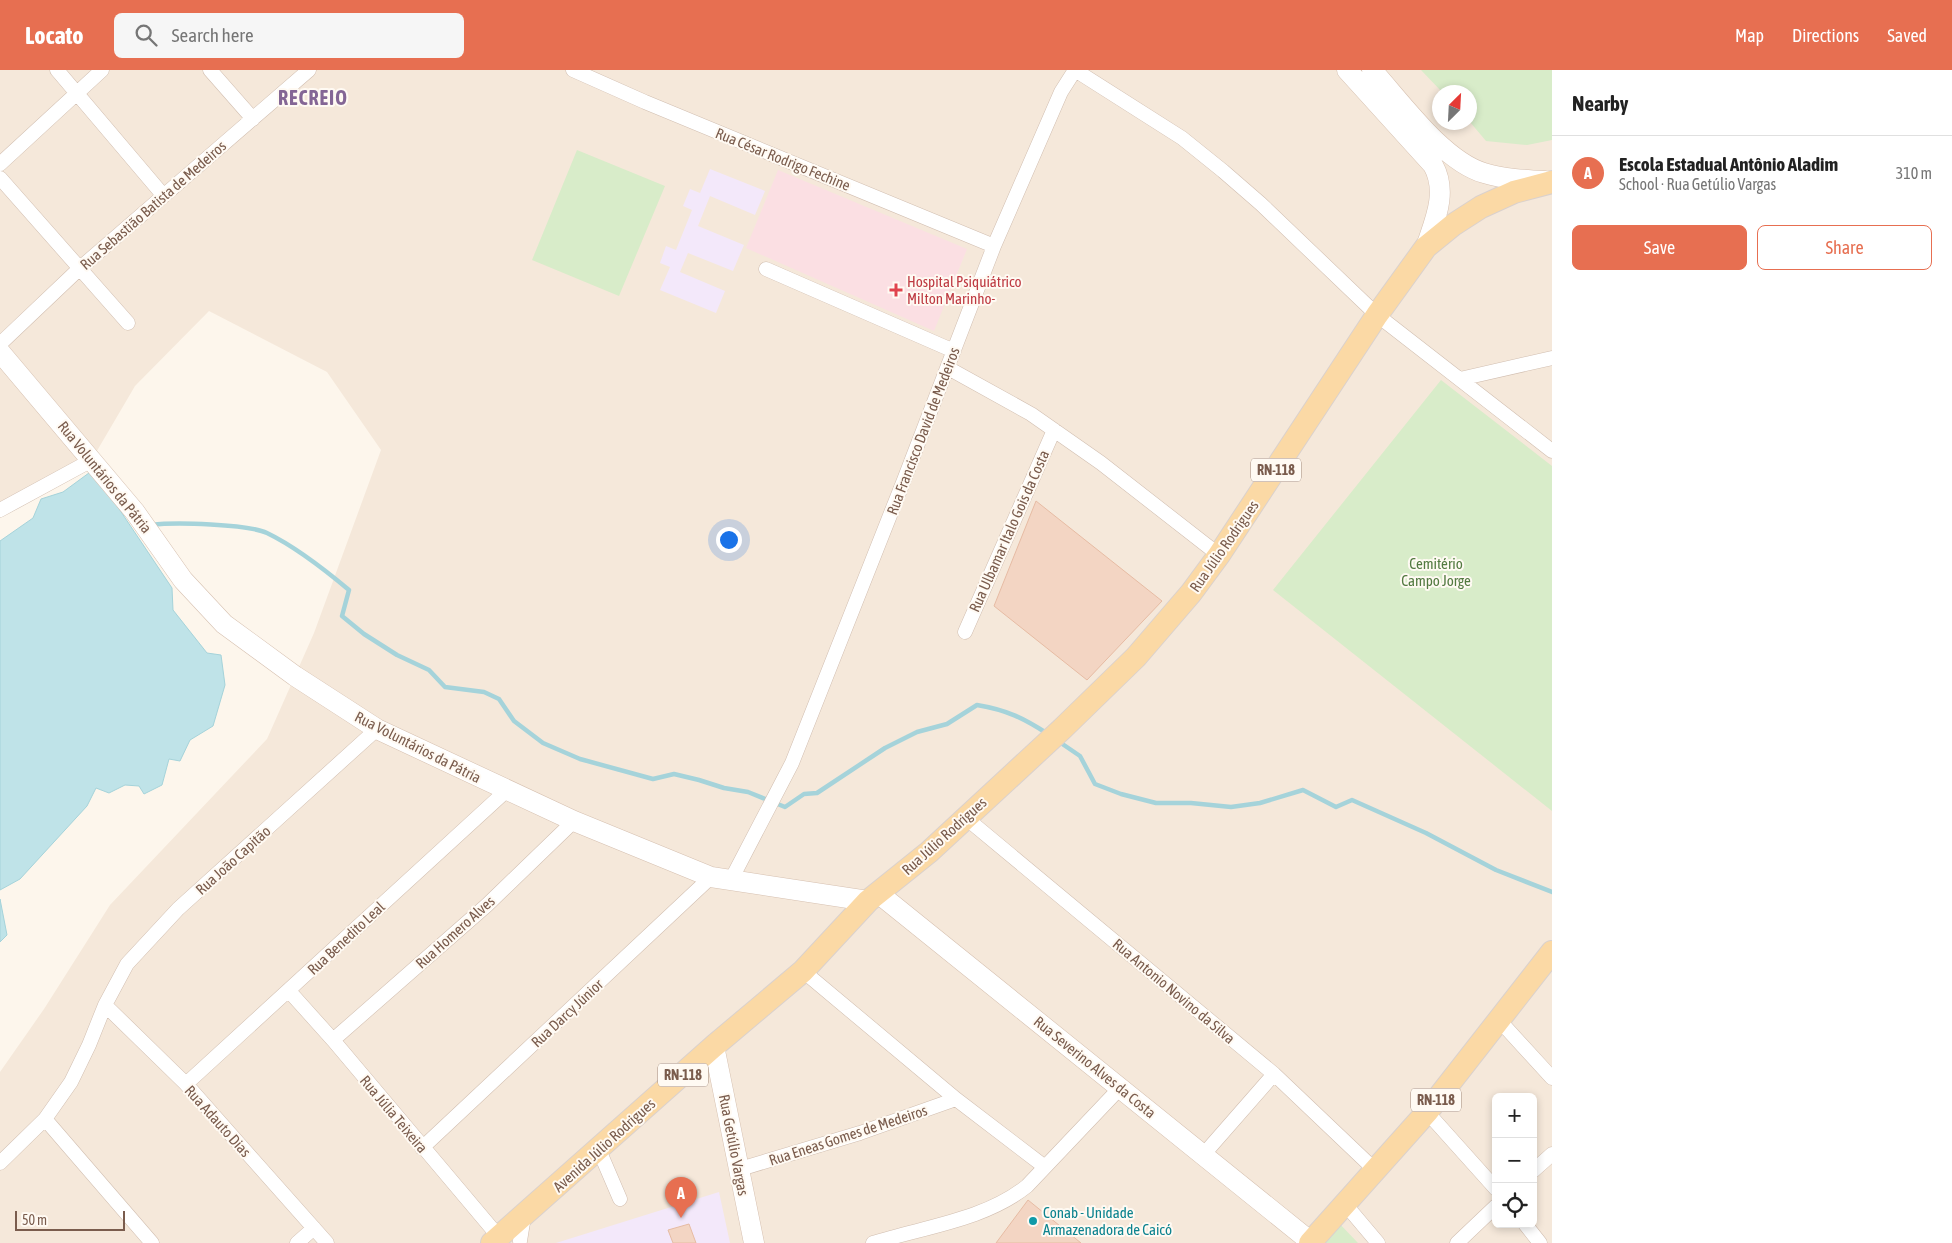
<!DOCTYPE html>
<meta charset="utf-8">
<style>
body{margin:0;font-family:"Asap Condensed",sans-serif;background:#f6f6f6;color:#222}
.controls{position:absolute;right:15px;bottom:15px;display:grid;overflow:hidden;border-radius:8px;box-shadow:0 2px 8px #0003}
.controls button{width:45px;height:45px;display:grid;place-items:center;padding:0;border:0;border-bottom:1px solid #e0e0e0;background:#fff;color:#222;font:25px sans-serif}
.compass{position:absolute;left:1432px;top:15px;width:45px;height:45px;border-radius:50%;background:#fff;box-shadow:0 2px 8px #0003;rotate:24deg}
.scale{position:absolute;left:15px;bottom:12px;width:110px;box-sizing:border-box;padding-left:5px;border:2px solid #7a5c4d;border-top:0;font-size:14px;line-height:18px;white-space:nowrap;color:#7a5c4d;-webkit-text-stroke:4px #fffaf3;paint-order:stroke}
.you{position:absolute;left:728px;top:469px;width:18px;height:18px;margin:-12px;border:4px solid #fff;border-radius:50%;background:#1a73e8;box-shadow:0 0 0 8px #1a73e833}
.badge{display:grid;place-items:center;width:32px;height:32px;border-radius:50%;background:#e76f51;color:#fff;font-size:16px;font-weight:700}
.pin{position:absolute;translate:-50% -41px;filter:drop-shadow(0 1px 2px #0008)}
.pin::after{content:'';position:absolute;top:26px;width:18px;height:15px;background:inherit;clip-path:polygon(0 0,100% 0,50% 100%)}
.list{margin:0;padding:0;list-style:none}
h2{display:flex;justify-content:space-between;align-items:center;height:65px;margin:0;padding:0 20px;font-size:21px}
h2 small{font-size:16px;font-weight:400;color:#767676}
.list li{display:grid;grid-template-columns:32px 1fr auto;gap:15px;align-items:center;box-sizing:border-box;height:75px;padding:0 20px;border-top:1px solid #e0e0e0}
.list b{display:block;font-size:19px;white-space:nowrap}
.list p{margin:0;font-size:16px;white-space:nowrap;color:#767676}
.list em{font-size:16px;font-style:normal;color:#767676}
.actions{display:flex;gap:10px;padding:15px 20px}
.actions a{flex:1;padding:11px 0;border:1px solid #e76f51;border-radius:8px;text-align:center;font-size:18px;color:#e76f51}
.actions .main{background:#e76f51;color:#fff}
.icon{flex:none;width:28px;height:28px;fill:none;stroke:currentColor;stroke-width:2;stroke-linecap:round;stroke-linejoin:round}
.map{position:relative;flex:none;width:1552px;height:1173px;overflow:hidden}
header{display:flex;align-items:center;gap:30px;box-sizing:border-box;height:70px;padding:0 25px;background:#e76f51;color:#fff}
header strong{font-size:24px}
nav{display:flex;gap:28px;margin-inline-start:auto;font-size:18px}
.search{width:350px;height:45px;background:#f6f6f6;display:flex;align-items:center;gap:12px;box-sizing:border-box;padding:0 18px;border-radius:8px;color:#767676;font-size:19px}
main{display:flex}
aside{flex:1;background:#fff}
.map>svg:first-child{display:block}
.residential{fill:#f5e8da;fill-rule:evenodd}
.education{fill:#f3e8fa}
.medical{fill:#fbdfe3}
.green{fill:#d8ecc9}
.water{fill:#bfe3e8;stroke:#a5d3da}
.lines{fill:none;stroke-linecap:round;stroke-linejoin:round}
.stream{stroke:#a5d3da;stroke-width:4.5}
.building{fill:#f3d5c3;stroke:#e6bba3}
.street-casing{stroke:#d1beb0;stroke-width:15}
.secondary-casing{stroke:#d6c0b0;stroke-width:21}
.primary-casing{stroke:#dad1cd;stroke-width:24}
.street{stroke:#fff;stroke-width:14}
.secondary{stroke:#fff;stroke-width:20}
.primary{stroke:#fbd9a5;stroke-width:22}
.health-dot{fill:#e0444e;stroke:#fffaf3;stroke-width:2}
.culture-dot{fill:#0f9aa8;stroke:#fffaf3;stroke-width:2}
.labels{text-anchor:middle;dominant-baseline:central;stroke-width:4;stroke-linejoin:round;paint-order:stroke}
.shield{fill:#fffaf3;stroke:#a28b7f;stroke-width:1}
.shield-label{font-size:14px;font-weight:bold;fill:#7a5c4d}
.street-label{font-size:15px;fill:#7a5c4d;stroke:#fffaf3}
.health-label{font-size:15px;fill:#be3a42;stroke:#fffaf3;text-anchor:start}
.park-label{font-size:15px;fill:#537a41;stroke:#fffaf3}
.culture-label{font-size:15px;fill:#0d838f;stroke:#fffaf3;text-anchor:start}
.district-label{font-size:20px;font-weight:bold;letter-spacing:1px;fill:#846695;stroke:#fffaf3}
</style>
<header>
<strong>Locato</strong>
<div class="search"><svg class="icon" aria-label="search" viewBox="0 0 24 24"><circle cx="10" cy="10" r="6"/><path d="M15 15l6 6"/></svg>Search here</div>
<nav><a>Map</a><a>Directions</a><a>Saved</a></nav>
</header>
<main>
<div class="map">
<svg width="1552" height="1173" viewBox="0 0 1552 1173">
<rect width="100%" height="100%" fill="#fdf6ec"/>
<path class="residential" d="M0 0H1552V1173H0V1002L44 939 110 835 267 669 314 563 381 380 327 302 209 241 135 316 91 391 0 445ZM1440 22H1470V52H1440ZM1496 1027H1533V1154H1496Z"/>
<path class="education" d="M710 99 765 121 755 145 710 126 698 156 744 175 733 201 688 183 680 202 725 221 716 243 660 220 670 197 660 193 666 176 676 180 692 140 683 136 690 119 700 123Z
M719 1122 730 1173H556Z"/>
<path class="medical" d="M778 100 967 179 934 261 746 178Z"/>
<path class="green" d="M1421 0H1552V70L1527 75 1486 71 1470 52V22H1442Z
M577 80 665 116 619 226 532 190Z
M1441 310 1552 396V741L1273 520Z
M1337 1151 1358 1173H1318Z"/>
<path class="water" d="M93 400 172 518 173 540 207 583 221 585 225 615 213 656 190 670 180 691 169 689 162 715 144 724 139 716 125 715 109 723 96 718 87 736 20 809 0 820V471L33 448 41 429 63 422Z
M0 829 7 865 0 872Z"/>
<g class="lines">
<path class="stream" d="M152 455C174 452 248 454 267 463 296 477 324 499 349 520L342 546 364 564 397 585 429 600 445 617 484 622 499 629 514 651 543 673 580 689 653 709 674 704 699 710 724 718 748 722 785 737 804 724 817 723 885 678 917 662 947 654 977 635C1007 640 1023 648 1048 664
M1058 671 1080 686 1095 714 1121 724 1156 733H1191L1231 737 1260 733 1303 720 1336 737 1352 730 1426 763 1496 800 1552 822"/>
</g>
<path class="building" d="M1036 431 1162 531 1087 610 994 536Z
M1028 1130 1081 1173H996Z
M689 1154 696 1173H673L668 1160Z"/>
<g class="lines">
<g class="street-casing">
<path id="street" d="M57 0 163 125
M210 0 253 49
M573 0 645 32 994 176
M1075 0 1182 68 1223 101 1261 134 1377 245 1552 381
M0 94 102 0
M0 108 128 253
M766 199 954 281
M0 274 79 199 309 0
M948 298 1031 344 1101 393 1219 485
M1460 309 1552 288
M0 440 92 390
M965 562 1054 360
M966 748 1274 1004 1375 1100
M731 810 792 693 904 410 994 176 1061 22 1075 0
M803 901 956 1029 1045 1097
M289 921 333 970 499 1167
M105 935 186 1014 327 1173
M1499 950 1552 1008
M333 970 487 835 574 751
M186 1014 506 721
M1427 1042 1496 1119
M45 1049 152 1173
M422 1078 711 807
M599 1080 620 1129
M1204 1084 1274 1004
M0 1093 45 1049 71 1012 89 975 105 935 127 894 178 839 377 659
M740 1099 860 1063 956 1029
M1533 1101 1552 1084
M1345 1134 1378 1173
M1525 1154 1540 1173
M520 1171 524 1146
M297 1173 314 1158
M873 1173C923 1157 985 1150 1027 1116L1120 1018
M1457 1173 1496 1136"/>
</g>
<g class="secondary-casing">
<path id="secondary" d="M1347 0 1433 95C1448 122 1435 150 1426 177
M1372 0C1401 32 1443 91 1484 103 1504 109 1525 110 1545 111
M0 282 135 442 183 510 224 554 295 606 377 659 574 751 711 807 868 831
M878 823 1311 1172
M714 976 754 1173"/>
</g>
<g class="primary-casing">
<path id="primary" d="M492 1173 714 976 803 901 868 831 929 782 1062 659 1136 587 1191 523 1219 485 1377 245 1426 177 1453 155 1481 137 1514 122 1552 112
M1310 1173 1427 1042 1552 882"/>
</g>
<use href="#street" class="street"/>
<use href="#secondary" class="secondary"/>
<use href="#primary" class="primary"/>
</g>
<path class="health-dot" d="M893.5 212.5h5v5h5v5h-5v5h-5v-5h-5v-5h5z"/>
<circle class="culture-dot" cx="1033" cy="1151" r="5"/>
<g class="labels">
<g class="shield">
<rect x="1251" y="388.5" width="50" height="23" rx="4"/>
<rect x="658" y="993.5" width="50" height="23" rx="4"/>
<rect x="1411" y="1018.5" width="50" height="23" rx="4"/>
</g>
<g class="shield-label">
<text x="1276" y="400">RN-118</text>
<text x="683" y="1005">RN-118</text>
<text x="1436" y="1030">RN-118</text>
</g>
<g class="street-label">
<text transform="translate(783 89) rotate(22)">Rua César Rodrigo Fechine</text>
<text transform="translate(153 135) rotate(-41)">Rua Sebastião Batista de Medeiros</text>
<text transform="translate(923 361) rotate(-69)">Rua Francisco David de Medeiros</text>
<text transform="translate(105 407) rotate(51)">Rua Voluntários da Pátria</text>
<text transform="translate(1009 461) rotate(-66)">Rua Ulbamar Italo Gois da Costa</text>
<text transform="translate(1224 476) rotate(-55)">Rua Júlio Rodrigues</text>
<text transform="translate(418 677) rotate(27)">Rua Voluntários da Pátria</text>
<text transform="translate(944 766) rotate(-42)">Rua Júlio Rodrigues</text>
<text transform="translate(233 790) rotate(-42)">Rua João Capitão</text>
<text transform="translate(455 862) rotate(-42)">Rua Homero Alves</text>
<text transform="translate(346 868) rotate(-43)">Rua Benedito Leal</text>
<text transform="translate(1174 921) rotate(40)">Rua Antonio Novino da Silva</text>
<text transform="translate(567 943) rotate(-43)">Rua Darcy Júnior</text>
<text transform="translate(1095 997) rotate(39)">Rua Severino Alves da Costa</text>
<text transform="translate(394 1044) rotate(50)">Rua Júlia Teixeira</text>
<text transform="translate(218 1051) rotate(48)">Rua Adauto Dias</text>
<text transform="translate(848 1065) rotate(-18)">Rua Eneas Gomes de Medeiros</text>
<text transform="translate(604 1075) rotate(-42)">Avenida Júlio Rodrigues</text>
<text transform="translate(734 1075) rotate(79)">Rua Getúlio Vargas</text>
</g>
<g class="health-label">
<text x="907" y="211">Hospital Psiquiátrico<tspan x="907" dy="17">Milton Marinho-</tspan></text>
</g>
<g class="park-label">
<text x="1436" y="493">Cemitério<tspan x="1436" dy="17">Campo Jorge</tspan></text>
</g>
<g class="culture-label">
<text x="1043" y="1142">Conab - Unidade<tspan x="1043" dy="17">Armazenadora de Caicó</tspan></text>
</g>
<g class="district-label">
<text x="313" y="27">RECREIO</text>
</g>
</g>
</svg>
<div class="controls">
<button>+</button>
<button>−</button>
<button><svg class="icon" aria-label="locate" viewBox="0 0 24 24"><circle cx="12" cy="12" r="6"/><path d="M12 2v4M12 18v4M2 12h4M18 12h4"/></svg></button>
</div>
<svg class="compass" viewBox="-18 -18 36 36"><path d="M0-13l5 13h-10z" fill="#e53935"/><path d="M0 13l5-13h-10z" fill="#767676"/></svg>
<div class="scale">50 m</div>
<div class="you"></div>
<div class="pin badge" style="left:681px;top:1148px">A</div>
</div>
<aside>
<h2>Nearby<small></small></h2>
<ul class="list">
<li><span class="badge">A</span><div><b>Escola Estadual Antônio Aladim</b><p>School · Rua Getúlio Vargas</p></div><em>310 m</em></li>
</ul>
<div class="actions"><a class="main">Save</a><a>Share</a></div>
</aside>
</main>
